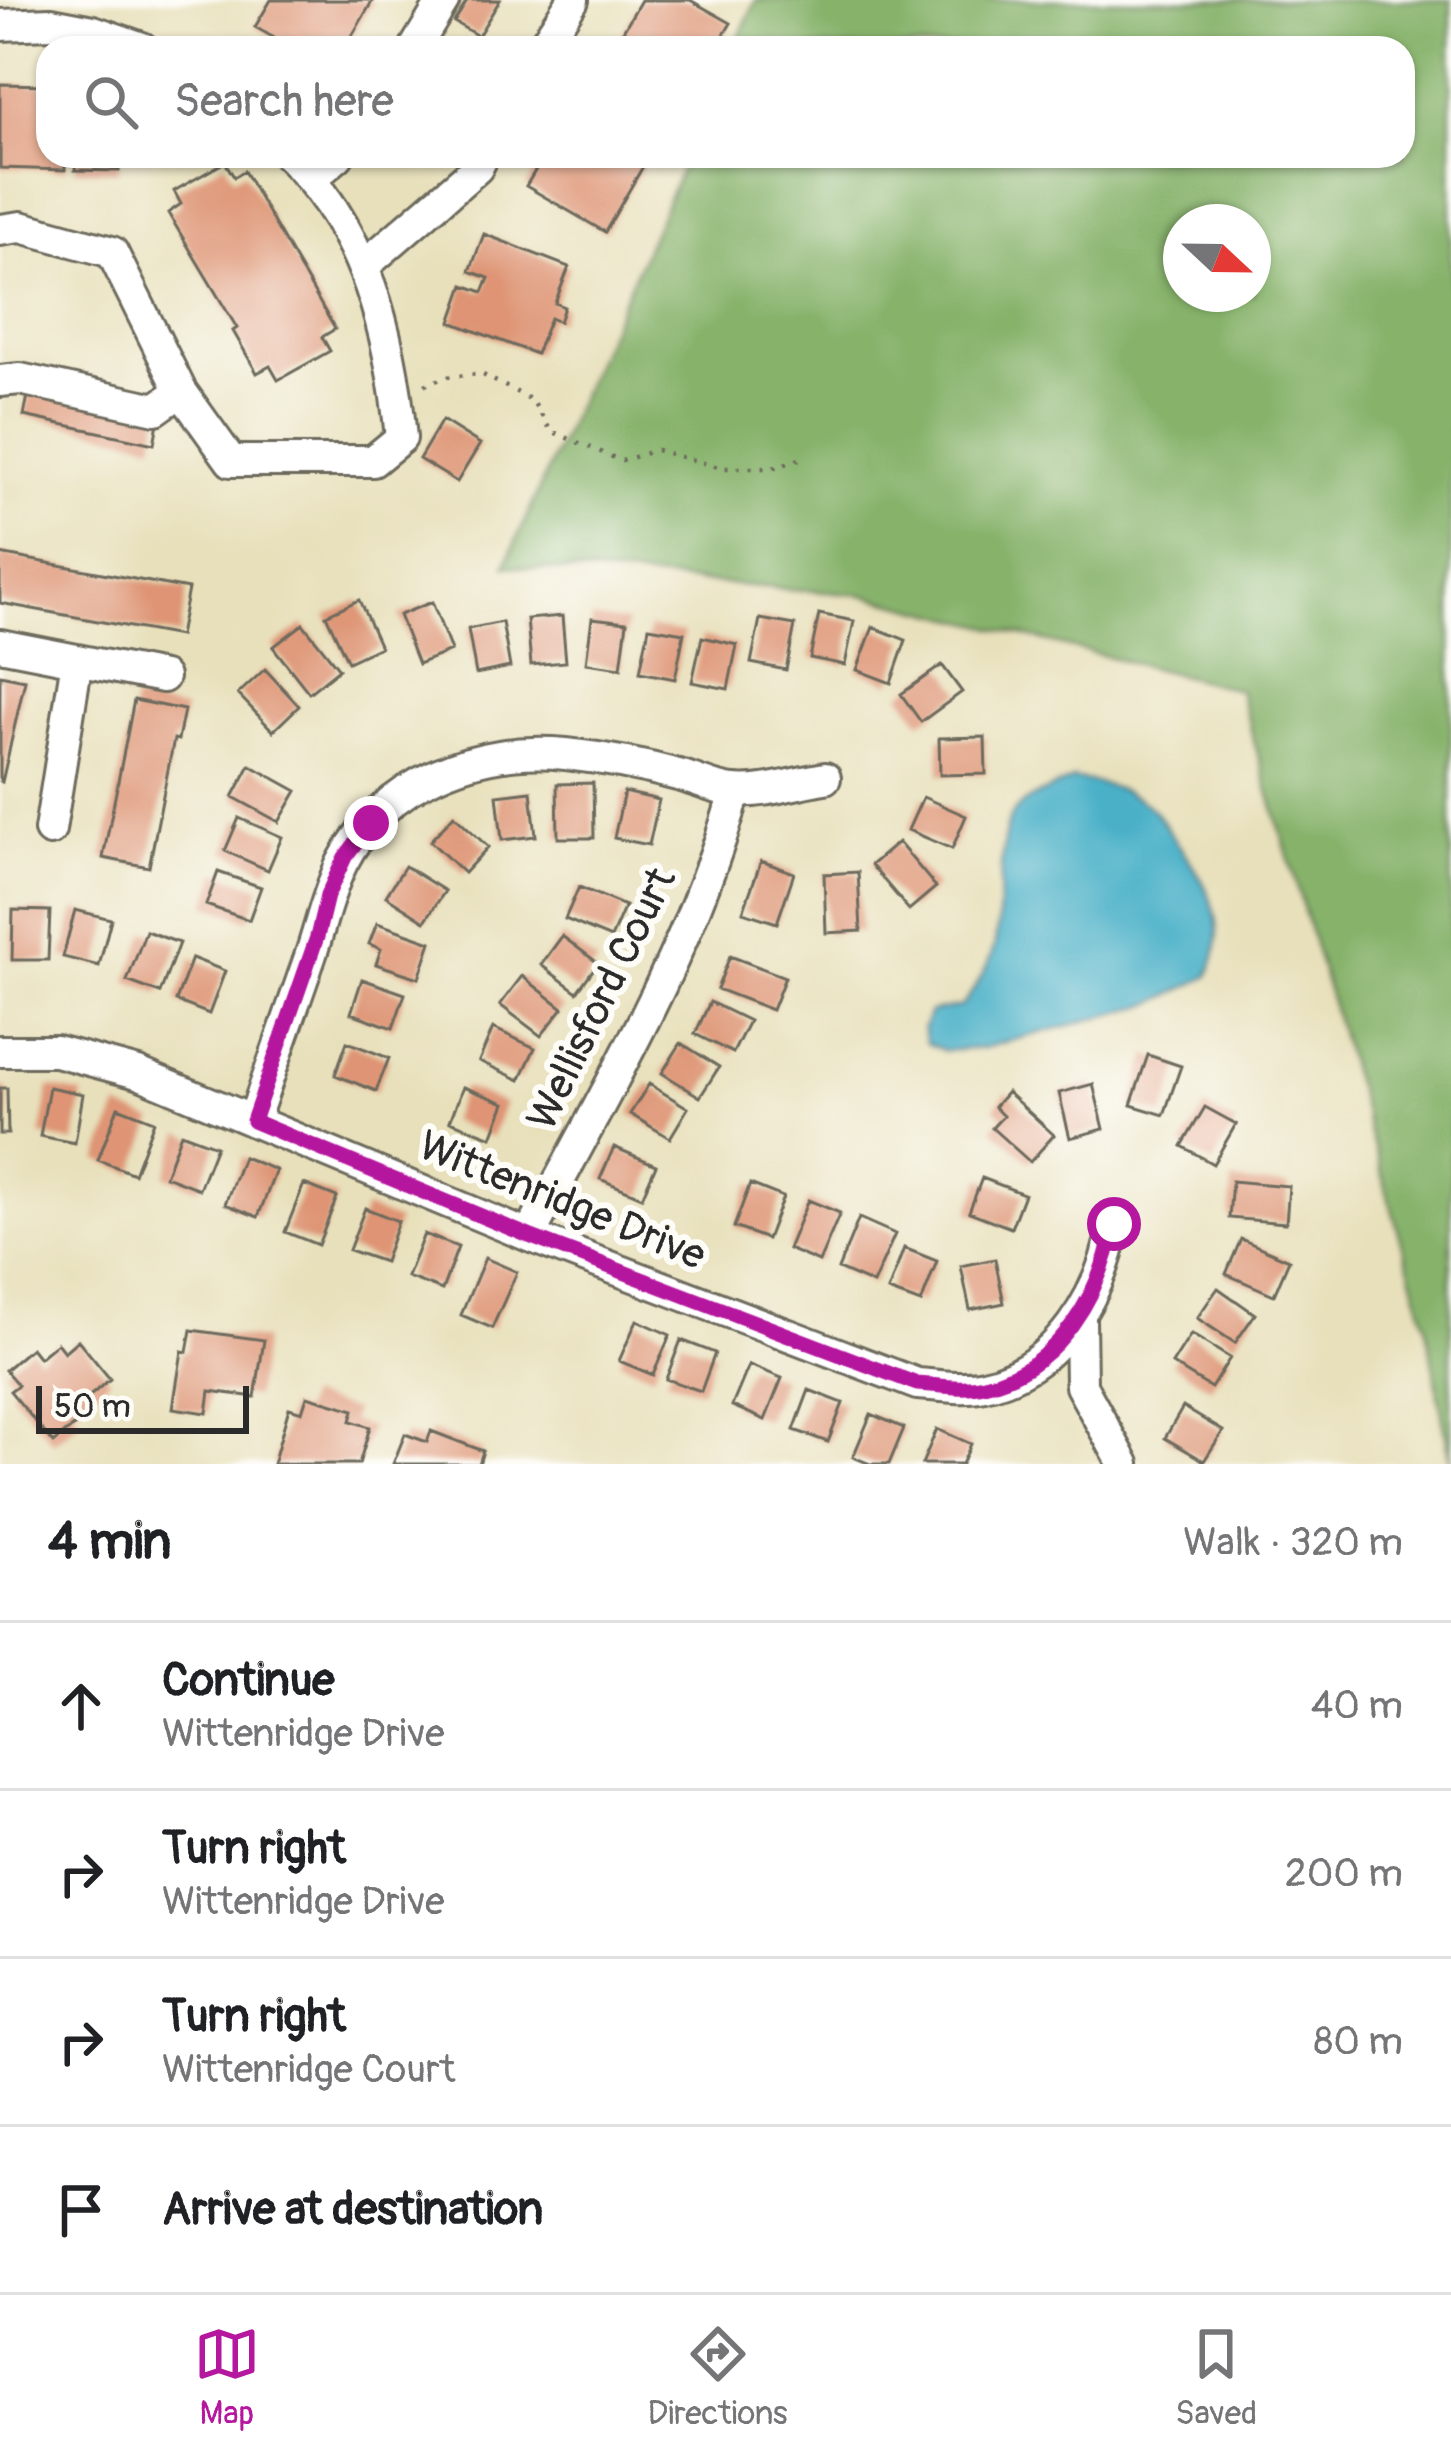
<!DOCTYPE html>
<meta charset="utf-8">
<style>
body{margin:0;font-family:Pangolin,sans-serif;background:#f6f6f6;color:#202124}
.compass{position:absolute;left:1163px;top:204px;width:108px;height:108px;border-radius:50%;background:#fff;box-shadow:0 3px 9px #0004;rotate:112deg}
.scale{position:absolute;left:36px;bottom:30px;width:213px;box-sizing:border-box;padding-left:12px;border:6px solid #2b2b2b;border-top:0;font-size:33px;line-height:42px;white-space:nowrap;color:#2b2b2b;-webkit-text-stroke:9px #fdfcf7;paint-order:stroke}
.stop{position:absolute;width:36px;height:36px;margin:-27px;border:9px solid #b5179e;border-radius:50%;background:#fff}
.stop.end{background:#b5179e;border-color:#fff;box-shadow:0 3px 12px #0008}
.list{margin:0;padding:0;list-style:none}
h2{display:flex;justify-content:space-between;align-items:center;height:156px;margin:0;padding:0 48px;font-size:51px}
h2 small{font-size:39px;font-weight:400;color:#757577}
.list li{display:grid;grid-template-columns:78px 1fr auto;gap:36px;align-items:center;box-sizing:border-box;height:168px;padding:0 48px;border-top:3px solid #e0e0e0}
.list b{display:block;font-size:45px;white-space:nowrap}
.list p{margin:0;font-size:39px;white-space:nowrap;color:#757577}
.list em{font-size:39px;font-style:normal;color:#757577}
.icon{flex:none;width:66px;height:66px;fill:none;stroke:currentColor;stroke-width:2;stroke-linecap:round;stroke-linejoin:round}
.map{position:relative;flex:none;width:1451px;height:1464px;overflow:hidden}
.search{position:absolute;background:#fff;box-shadow:0 3px 9px #0004;left:36px;right:36px;top:36px;height:132px;display:flex;align-items:center;gap:30px;box-sizing:border-box;padding:0 42px;border-radius:36px;color:#757577;font-size:45px}
.sheet{height:828px;background:#fff}
nav{display:flex;justify-content:space-around;align-items:center;box-sizing:border-box;height:168px;border-top:3px solid #e0e0e0;background:#fff;font-size:33px;color:#757577}
nav a{display:grid;justify-items:center;gap:6px}
nav .on{color:#b5179e}
.map>svg:first-child{display:block}
.forest{fill:#86b26b;stroke:#586e4b;stroke-width:3;fill-rule:evenodd}
.water{fill:#49b0c8;stroke:#3a6e7a;stroke-width:3}
.building{fill:#de9474}
.lines{fill:none;stroke-linecap:round;stroke-linejoin:round}
.minor-casing{stroke:#6d6a5d;stroke-width:36}
.path{stroke:#6d6a5d;stroke-width:4.5;stroke-dasharray:3 9;stroke-linecap:butt}
.minor{stroke:#fff;stroke-width:30}
.route{stroke:#b5179e;stroke-width:15}
.labels{text-anchor:middle;dominant-baseline:central;stroke-width:12;stroke-linejoin:round;paint-order:stroke}
.street-label{font-size:42px;fill:#2b2b2b;stroke:#fdfcf7}
</style>
<div class="map">
<svg width="1451" height="1464" viewBox="0 0 1451 1464">
<rect width="100%" height="100%" fill="#fdfcf7"/>
<filter id="ink" filterUnits="userSpaceOnUse"><feTurbulence type="fractalNoise" baseFrequency=".00833" numOctaves="2"/><feDisplacementMap in="SourceGraphic" scale="24" xChannelSelector="R" yChannelSelector="G"/><feConvolveMatrix kernelMatrix="1 2 1 2 8 2 1 2 1" color-interpolation-filters="sRGB"/></filter>
<filter id="wash" filterUnits="userSpaceOnUse"><feTurbulence type="fractalNoise" baseFrequency=".004" numOctaves="4" result="noise"/><feDisplacementMap in="SourceGraphic" scale="48" xChannelSelector="R" yChannelSelector="G"/><feGaussianBlur stdDeviation="2.7" result="paint"/><feColorMatrix in="noise" values="0 0 0 0 0 0 0 0 0 0 0 0 0 0 0 0 0 1.4 0 .05"/><feComposite in="paint" operator="in"/></filter>
<g filter="url(#wash)">
<rect width="100%" height="100%" fill="#e8e0bb"/>
<path class="forest" d="M756 0H1451V1464L1426 1324 1239 690 863 595 505 566 687 156H1403V48H734ZM1181 222H1253V294H1181Z"/>
<path class="water" d="M1074 779C1101 783 1131 790 1152 809 1163 819 1171 836 1180 847 1211 889 1231 927 1208 977L1151 1004 983 1048 945 1051 926 1043 923 1029 930 1012 962 1006C975 988 987 970 994 948 1003 915 995 831 1016 810 1030 796 1056 787 1074 779Z"/>
<g id="blocks">
<path class="building" d="M271 0H373L345 48H274L278 40 255 27Z
M468 0H500L478 36 454 22Z
M641 0H690L731 23 716 48H613Z
M0 84 48 85V156H65V170L0 168Z
M76 156H119V171L75 170Z
M544 156 564 161 567 156H649L605 232 526 186Z
M225 162 234 177 244 171 335 329 322 337 330 351 278 380 270 366 257 373 233 331 237 328 168 213 181 204 174 191Z
M484 234 569 267 555 303 564 307 559 322 550 318 536 354 451 322 464 285 483 292 489 278 470 271Z
M30 385 160 412 154 444 24 416Z
M442 420 480 444 457 482 419 459Z
M0 554 188 589 179 636 0 603Z
M359 600 380 647 348 662 326 615Z
M432 602 451 651 418 664 399 615Z
M819 614 854 621 845 665 810 658Z
M562 616 566 662 531 665 527 619Z
M592 618 627 622 621 668 586 663Z
M760 619 795 625 786 670 751 663Z
M502 622 510 667 476 674 468 629Z
M303 624 339 669 309 693 273 647Z
M649 627 684 633 675 679 640 672Z
M873 627 906 640 891 683 857 670Z
M702 637 737 645 728 689 692 682Z
M942 665 962 692 921 722 901 694Z
M265 669 299 706 273 731 238 694Z
M0 675 25 680 2 782 0 781Z
M134 700 184 710 178 740 174 739 149 867 103 858Z
M985 737 986 774 940 775 939 738Z
M250 765 297 791 279 822 233 797Z
M593 783 594 838H558L557 784Z
M531 791 536 836 502 840 497 795Z
M624 792 659 800 649 845 614 838Z
M923 797 966 816 952 849 908 830Z
M454 815 488 847 464 873 430 841Z
M239 818 282 837 268 870 225 851Z
M898 842 936 887 909 910 871 865Z
M761 861 794 873 777 923 743 912Z
M405 866 445 891 425 921 386 896Z
M218 872 261 887 249 920 206 905Z
M858 872 861 931 826 933 824 874Z
M579 887 625 906 611 938 565 919Z
M13 910 50 911 48 960H12Z
M75 910 111 919 99 966 63 957Z
M377 923 431 942 419 978 376 964 381 949 369 944Z
M146 931 179 943 160 993 127 981Z
M562 936 598 963 577 992 541 965Z
M730 956 785 977 772 1010 717 989Z
M192 958 225 971 209 1014 176 1001Z
M522 976 563 1008 541 1036 500 1005Z
M362 979 405 994 393 1028 351 1013Z
M710 1002 749 1021 733 1053 695 1034Z
M493 1028 535 1048 520 1080 479 1061Z
M347 1042 389 1058 376 1091 335 1075Z
M681 1043 719 1067 700 1097 662 1073Z
M1148 1055 1181 1066 1164 1115 1131 1105Z
M649 1084 688 1108 670 1138 630 1114Z
M1093 1084 1104 1129 1070 1138 1059 1093Z
M49 1087 83 1094 75 1143 40 1136Z
M463 1087 505 1103 492 1137 450 1121Z
M0 1088H7L8 1134H0Z
M1007 1092 1054 1135 1030 1162 992 1128 1003 1116 994 1107Z
M118 1107 154 1121 134 1174 98 1160Z
M1205 1107 1236 1124 1213 1164 1182 1146Z
M181 1133 216 1146 199 1189 165 1176Z
M614 1147 656 1165 642 1197 600 1179Z
M243 1157 276 1170 258 1217 225 1204Z
M982 1178 1024 1194 1011 1228 969 1212Z
M1232 1181 1289 1186 1286 1223 1229 1218Z
M304 1184 337 1197 318 1245 285 1232Z
M750 1184 783 1197 767 1239 734 1227Z
M808 1200 840 1213 819 1262 788 1249Z
M365 1208 398 1221 384 1262 349 1250Z
M859 1218 895 1234 873 1284 838 1269Z
M424 1234 458 1247 442 1290 407 1277Z
M1241 1239 1289 1260 1274 1295 1226 1274Z
M904 1248 937 1261 921 1303 888 1291Z
M485 1258 517 1272 492 1328 461 1315Z
M995 1259 1004 1303 970 1310 961 1266Z
M1218 1288 1255 1314 1235 1343 1197 1318Z
M637 1320 670 1335 653 1375 619 1361Z
M191 1330 264 1340 255 1397 210 1391 207 1413 173 1408 182 1351 187 1352Z
M1191 1334 1230 1358 1211 1388 1172 1364Z
M78 1340 110 1379 72 1411 80 1421 53 1443 10 1391 18 1385 5 1370 31 1348 39 1358 57 1343 64 1352Z
M681 1340 715 1353 701 1391 666 1379Z
M749 1365 782 1378 765 1420 732 1406Z
M809 1390 843 1403 828 1442 794 1430Z
M307 1396 354 1410 351 1421 370 1427 359 1464H273L289 1408 302 1412Z
M1183 1407 1223 1431 1204 1461 1165 1438Z
M871 1414 904 1428 889 1464H870L853 1457Z
M937 1429 971 1444 962 1464H922Z
M431 1431 483 1451 479 1464H393L405 1434 427 1442Z"/>
</g>
</g>
<g filter="url(#ink)">
<use href="#blocks" fill-opacity="0" stroke="#6d6a5d" stroke-width="3"/>
<g class="lines">
<g class="minor-casing">
<path id="minor" d="M0 25 51 23 93 31 142 48
M415 48 444 0
M542 48 573 0
M312 178 338 156
M0 230 21 227 112 252 181 391 156 409 20 379 0 381
M364 266 477 168 483 156
M181 391 231 461H373L401 438C391 335 366 230 289 156
M0 645 163 677
M50 830 77 660
M0 1051H56L138 1073 529 1236 917 1384C937 1385 964 1390 984 1385 1059 1369 1102 1293 1114 1224
M253 1121C272 1066 291 1012 310 957 321 925 327 894 342 863 384 781 479 745 566 754 604 758 645 766 682 776 699 781 717 790 734 791 762 794 797 782 825 778
M529 1236C606 1092 691 950 735 792
M1080 1319 1081 1386 1124 1464"/>
</g>
<path class="path" d="M425 385 446 377 481 374 532 400 551 431 622 461 656 450 722 468H773L806 457"/>
<use href="#minor" class="minor"/>
</g>
</g>
<g class="lines" filter="url(#ink)">
<path class="route" d="M371 823 345 857 327 896 317 937 253 1121 529 1236 917 1384C937 1385 964 1390 984 1385 1059 1369 1101 1293 1114 1224"/>
</g>
<g class="labels">
<g class="street-label">
<text transform="translate(602 999) rotate(-64)">Wellisford Court</text>
<text transform="translate(562 1201) rotate(22)">Wittenridge Drive</text>
</g>
</g>
</svg>
<svg class="compass" viewBox="-18 -18 36 36"><path d="M0-13l5 13h-10z" fill="#e53935"/><path d="M0 13l5-13h-10z" fill="#757577"/></svg>
<div class="scale">50 m</div>
<div class="stop" style="left:1114px;top:1224px"></div>
<div class="stop end" style="left:371px;top:823px"></div>
<div class="search"><svg class="icon" aria-label="search" viewBox="0 0 24 24"><circle cx="10" cy="10" r="6"/><path d="M15 15l6 6"/></svg>Search here</div>
</div>
<section class="sheet">
<h2>4 min<small>Walk · 320 m</small></h2>
<ul class="list">
<li><svg class="icon" aria-label="ahead" viewBox="0 0 24 24"><path d="M12 20V5M6 11l6-6 6 6"/></svg><div><b>Continue</b><p>Wittenridge Drive</p></div><em>40 m</em></li>
<li><svg class="icon" aria-label="right" viewBox="0 0 24 24"><path d="M7 20v-9h11M14 6l5 5-5 5"/></svg><div><b>Turn right</b><p>Wittenridge Drive</p></div><em>200 m</em></li>
<li><svg class="icon" aria-label="right" viewBox="0 0 24 24"><path d="M7 20v-9h11M14 6l5 5-5 5"/></svg><div><b>Turn right</b><p>Wittenridge Court</p></div><em>80 m</em></li>
<li><svg class="icon" aria-label="arrive" viewBox="0 0 24 24"><path d="M6 21V4h12l-3 4 3 4H6"/></svg><div><b>Arrive at destination</b></div></li>
</ul>
</section>
<nav>
<a class="on"><svg class="icon" aria-label="map" viewBox="0 0 24 24"><path d="M3 6l6-2 6 2 6-2v14l-6 2-6-2-6 2zM9 4v14M15 6v14"/></svg>Map</a>
<a><svg class="icon" aria-label="directions" viewBox="0 0 24 24"><path d="M12 3l9 9-9 9-9-9zM9 14v-3h6M13 9l2 2-2 2"/></svg>Directions</a>
<a><svg class="icon" aria-label="saved" viewBox="0 0 24 24"><path d="M7 4h10v16l-5-4-5 4z"/></svg>Saved</a>
</nav>
